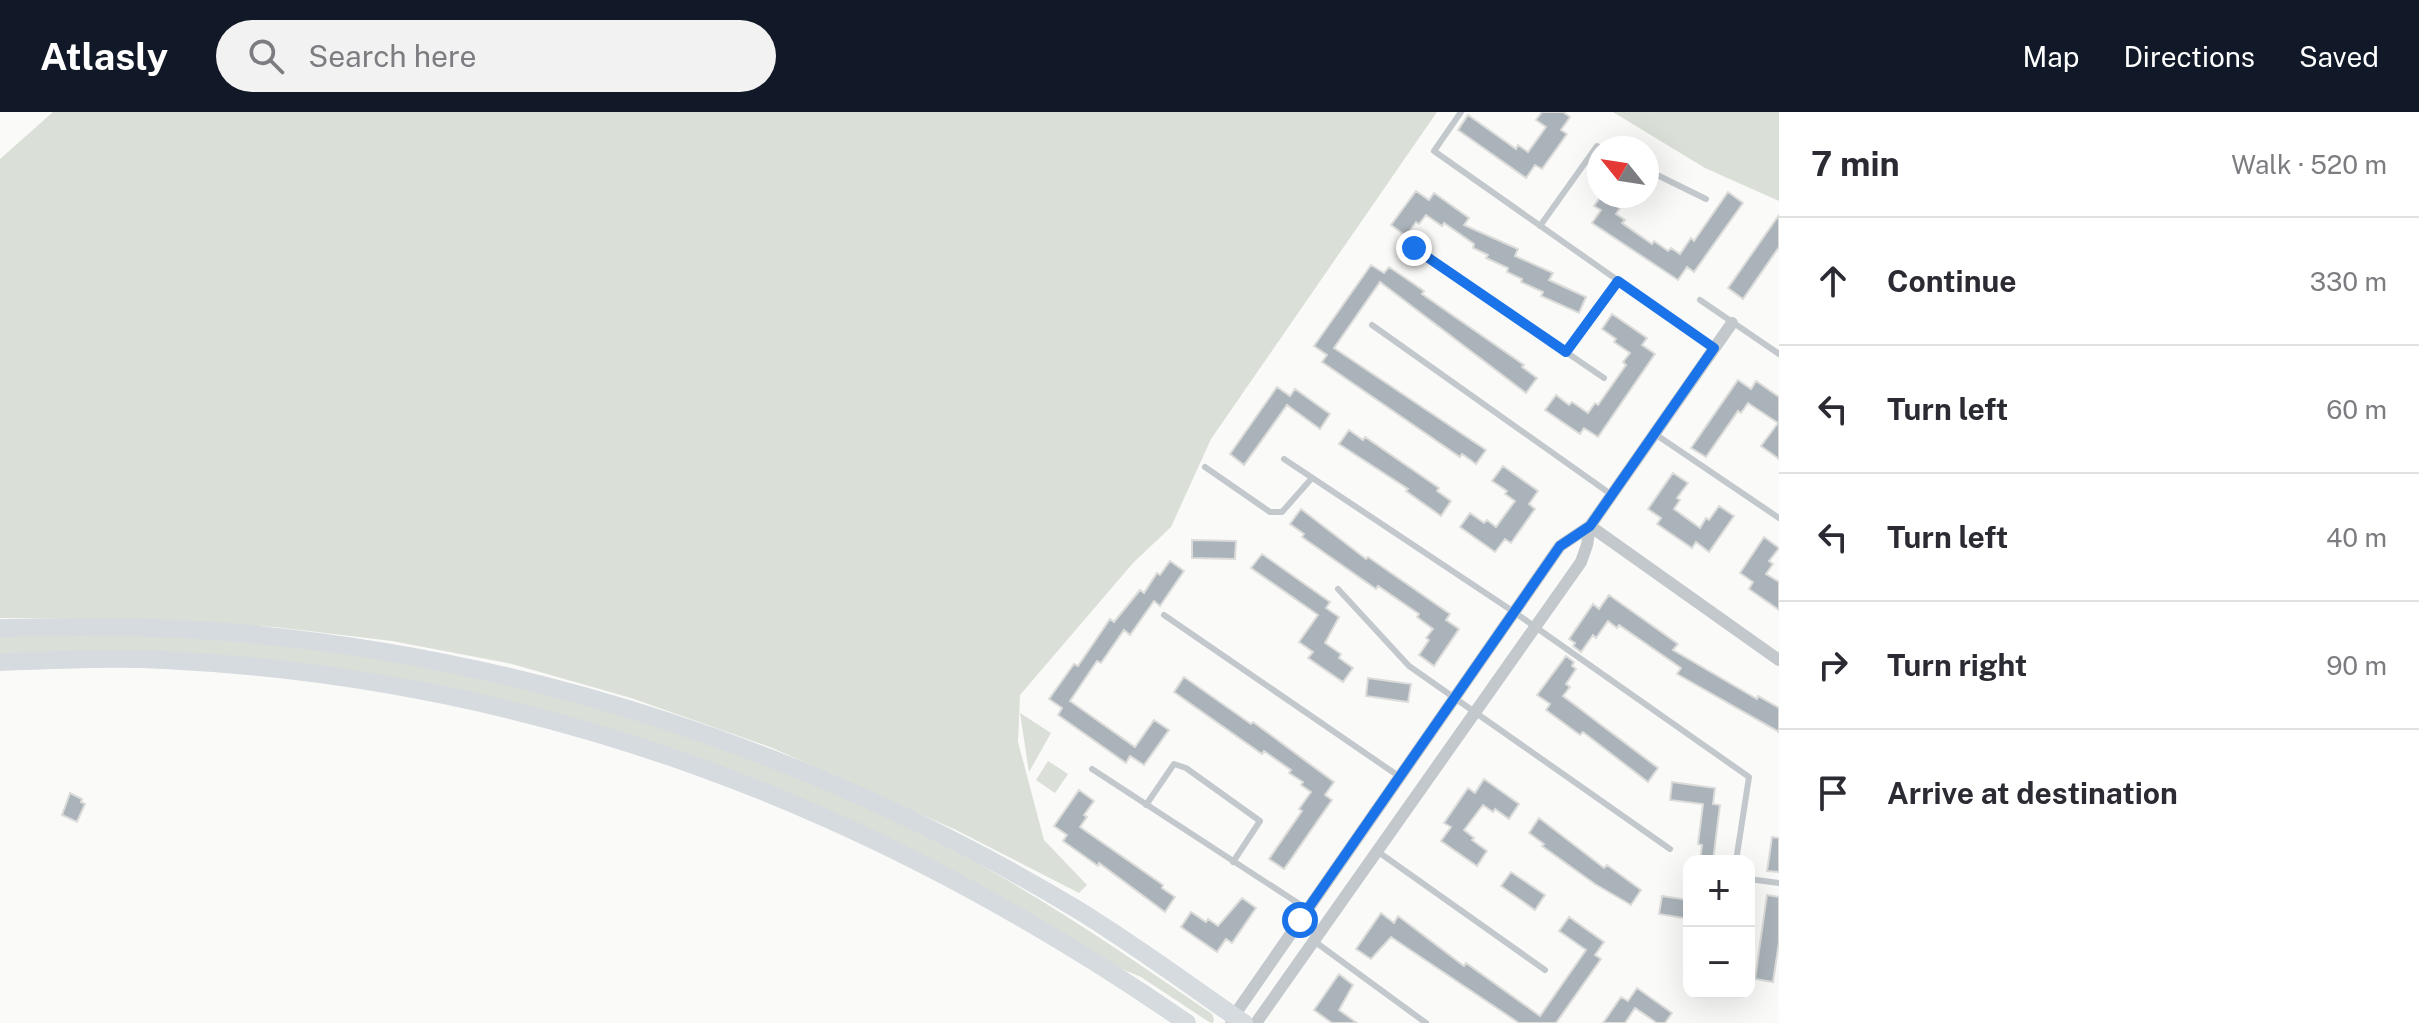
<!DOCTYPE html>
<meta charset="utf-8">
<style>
body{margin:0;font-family:"Public Sans",sans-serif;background:#f2f2f3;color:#2b2b33}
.controls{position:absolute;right:24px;bottom:24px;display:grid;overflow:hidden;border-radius:16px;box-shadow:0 8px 32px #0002}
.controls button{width:72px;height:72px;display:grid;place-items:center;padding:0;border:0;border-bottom:2px solid #e1e1e2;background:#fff;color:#2b2b33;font:40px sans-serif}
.compass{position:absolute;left:1587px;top:24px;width:72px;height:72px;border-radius:50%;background:#fff;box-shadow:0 8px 32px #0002;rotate:300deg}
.stop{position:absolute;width:24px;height:24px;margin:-18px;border:6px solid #1a73e8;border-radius:50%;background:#fff}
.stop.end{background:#1a73e8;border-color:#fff;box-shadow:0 2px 8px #0008}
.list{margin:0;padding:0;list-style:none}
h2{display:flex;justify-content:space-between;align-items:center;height:104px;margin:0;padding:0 32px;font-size:34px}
h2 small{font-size:26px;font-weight:400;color:#7c7c81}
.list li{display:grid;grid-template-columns:52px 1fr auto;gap:24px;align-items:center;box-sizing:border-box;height:128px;padding:0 32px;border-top:2px solid #e1e1e2}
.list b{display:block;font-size:30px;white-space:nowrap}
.list em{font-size:26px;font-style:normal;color:#7c7c81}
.icon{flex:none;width:44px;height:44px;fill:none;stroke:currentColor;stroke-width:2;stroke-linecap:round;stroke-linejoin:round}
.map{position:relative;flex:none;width:1779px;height:911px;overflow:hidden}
header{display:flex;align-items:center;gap:48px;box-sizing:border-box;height:112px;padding:0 40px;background:#111827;color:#fff}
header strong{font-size:38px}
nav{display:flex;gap:44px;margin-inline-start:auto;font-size:28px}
.search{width:560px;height:72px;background:#f2f2f3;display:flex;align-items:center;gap:20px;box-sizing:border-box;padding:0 28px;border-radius:44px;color:#7c7c81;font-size:30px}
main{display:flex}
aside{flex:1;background:#fff}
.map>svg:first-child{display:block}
.green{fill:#dadfd7}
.building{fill:#aab3b9;stroke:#dcdcda;stroke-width:2}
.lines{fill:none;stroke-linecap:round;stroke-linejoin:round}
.service{stroke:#c3c8cc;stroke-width:6}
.minor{stroke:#c3c8cc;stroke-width:12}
.primary{stroke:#d6dbdf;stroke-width:18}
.route{stroke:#1a73e8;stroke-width:10}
</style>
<header>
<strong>Atlasly</strong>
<div class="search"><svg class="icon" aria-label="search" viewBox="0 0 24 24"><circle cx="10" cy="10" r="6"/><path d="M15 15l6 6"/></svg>Search here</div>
<nav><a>Map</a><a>Directions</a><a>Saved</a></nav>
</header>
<main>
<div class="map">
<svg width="1779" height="911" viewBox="0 0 1779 911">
<rect width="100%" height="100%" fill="#fafaf8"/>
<path class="green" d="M53 0H1437L1211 327 1171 415 1133 451 1020 583 1018 630 1044 728 1087 773 1079 781 956 718 770 635 631 586 512 552 392 529 275 515 85 506H0V47Z
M1613 0H1779V89L1705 56Z
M155 523C231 529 308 534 384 547 593 583 808 653 993 760 1068 803 1140 852 1212 902L1214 907 1213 911 1209 910 1141 865 1112 853 998 784 922 743 814 692 540 598 150 539 0 541V524Z
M1020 601 1051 621 1029 660Z
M1048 649 1068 662 1055 681 1036 668Z"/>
<path class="building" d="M1542 0H1563L1570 5 1561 18 1567 22 1542 57 1535 53 1526 66 1458 18 1468 3 1516 37 1518 33 1528 40 1546 15 1536 8Z
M1416 79 1429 88 1434 81 1469 106 1464 113 1518 137 1515 144 1553 161 1549 168 1586 185 1579 201 1541 184 1543 180 1521 170 1522 167 1507 160 1508 156 1486 146 1488 143 1473 136 1474 132 1444 111 1442 114 1426 103 1419 112 1416 110 1406 124 1391 113Z
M1728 80 1743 91 1694 160 1687 155 1678 168 1592 111 1601 98 1594 94 1601 84H1628L1616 102 1625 108 1622 111 1652 132 1654 129 1668 139 1671 136 1680 142 1691 126 1694 129Z
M1779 103V135L1743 187 1728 176Z
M1371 153 1384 161 1389 155 1424 179 1422 182 1524 253 1522 255 1537 266 1526 281 1380 170 1334 236 1486 338 1476 352 1462 342 1460 345 1322 250 1327 243 1314 234Z
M1612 202 1647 226 1642 233 1655 242 1598 325 1584 316 1580 322 1545 298 1556 283 1569 293 1572 290 1588 301 1595 291 1598 293 1626 253 1623 250 1630 241 1614 230 1616 227 1602 217Z
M1738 268 1751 277 1756 269 1779 285V347L1761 334 1778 311 1748 291 1741 301 1738 299 1706 345 1691 336Z
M1277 275 1290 284 1295 277 1330 302 1320 317 1287 293 1244 353 1230 342Z
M1349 318 1363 328 1365 325 1439 376 1437 379 1451 389 1441 404 1406 379 1408 377 1339 332Z
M1503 354 1538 379 1529 392 1535 397 1511 431 1505 427 1495 440 1460 415 1470 401 1484 411 1487 408 1496 415 1515 389 1505 382 1507 379 1492 369Z
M1673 361 1688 371 1677 386 1680 388 1674 397 1700 416 1706 406 1709 408 1719 394 1734 404 1709 440 1696 430 1692 436 1657 412 1661 406 1648 397Z
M1301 397 1366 447 1368 445 1450 502 1446 508 1459 517 1434 554 1419 543 1429 528 1426 526 1433 517 1417 505 1419 502 1378 474 1376 477 1302 425 1304 422 1290 412Z
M1764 425 1779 436 1769 449 1773 452 1766 462 1779 470V498L1749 477 1753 470 1740 461Z
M1192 428 1236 429 1235 447 1192 446Z
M1262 442 1330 490 1326 496 1339 505 1325 531 1341 542 1339 546 1353 556 1343 570 1308 546 1313 540 1299 530 1318 503 1251 456Z
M1170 449 1184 459 1160 494 1154 489 1130 523 1124 518 1101 551 1097 549 1070 589 1135 635 1154 608 1169 618 1144 653 1130 644 1126 651 1058 603 1062 596 1049 587 1074 552 1078 554 1110 507 1114 510 1140 478 1144 481 1157 461 1160 463Z
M1609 483 1678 532 1673 538 1757 587 1758 584 1779 596V620L1677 562 1681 556 1619 513 1617 516 1608 509 1596 526 1593 523 1581 540 1573 534 1575 531 1569 527 1593 492 1599 497Z
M1566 544 1574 550 1572 554 1576 557 1566 572 1570 575 1563 584 1658 656 1648 670 1583 620 1580 623 1546 598 1550 592 1537 583Z
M1184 565 1251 612 1253 610 1334 670 1325 683 1332 688 1284 757 1269 747 1302 699 1299 697 1311 680 1301 673 1303 670 1289 661 1291 658 1264 639 1262 642 1174 580Z
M1368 566 1411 572 1408 590 1366 584Z
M1484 667 1519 692 1509 707 1495 697 1493 700 1483 693 1464 718 1474 726 1472 728 1487 739 1477 754 1441 729 1451 715 1444 711 1468 676 1475 681Z
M1672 670 1715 676 1713 692 1720 693 1713 749H1700L1702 733 1698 732 1703 692 1670 688Z
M1079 678 1094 689 1084 703 1087 705 1080 715 1163 773 1162 776 1175 785 1165 800 1099 751 1098 754 1063 729 1067 723 1054 714Z
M70 681 82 687 81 690 85 692 77 710 62 703Z
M1539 706 1604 756 1607 753 1641 778 1631 793 1595 772 1542 734 1544 732 1529 721Z
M1772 725 1779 726V760L1767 759Z
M1511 760 1545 783 1535 798 1501 774Z
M1767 783 1779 785V830L1773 870 1755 867Z
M1662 784 1689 788V807L1659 802Z
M1242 786 1256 796 1232 831 1226 827 1217 840 1181 815 1191 800 1206 810 1208 807 1218 814Z
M1381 801 1394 811 1398 804 1464 854 1466 851 1540 904 1586 838 1559 819 1569 805 1604 830 1595 843 1601 847 1556 911H1519L1391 825 1371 847 1356 837Z
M1339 862 1353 873 1339 898 1357 911H1332L1314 898Z
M1637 876 1672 901 1665 911H1657L1635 896 1625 911H1603L1621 885 1628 889Z"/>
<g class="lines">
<path class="service" d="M1461 0 1434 39 1714 236
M1647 58 1706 87
M1540 114 1597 34 1602 36
M1414 136 1604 266
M1700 188 1779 242
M1372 213 1612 383
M1566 240 1618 169
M1655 322 1779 406
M1284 347 1514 500 1749 665 1736 749
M1205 355 1270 400H1282L1312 366
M1338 477 1409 554 1670 737
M1164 503 1400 665
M1092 657 1307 797
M1146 693 1174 652 1186 656 1260 709 1233 750
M1377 739 1545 858
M1749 767 1779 771
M1300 808 1320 821
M1314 829 1426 911"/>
<path class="minor" d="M1590 414 1779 548
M1231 908 1560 434 1590 414 1732 211
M1256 911 1581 450 1587 433 1590 414"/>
<path class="primary" d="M0 516C76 514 152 514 227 520 528 545 820 642 1078 798 1135 833 1189 873 1244 911
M0 550C55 548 110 545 165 548 545 567 876 696 1187 911"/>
</g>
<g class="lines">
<path class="route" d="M1300 808 1560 434 1590 414 1714 236 1618 169 1566 240 1414 136"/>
</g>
</svg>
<div class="controls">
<button>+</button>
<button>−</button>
</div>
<svg class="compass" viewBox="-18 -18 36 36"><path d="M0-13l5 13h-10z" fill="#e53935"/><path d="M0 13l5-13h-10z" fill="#7c7c81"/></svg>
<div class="stop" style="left:1300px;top:808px"></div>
<div class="stop end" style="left:1414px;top:136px"></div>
</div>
<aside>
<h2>7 min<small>Walk · 520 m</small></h2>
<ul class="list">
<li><svg class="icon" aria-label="ahead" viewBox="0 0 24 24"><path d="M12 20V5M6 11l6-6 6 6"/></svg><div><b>Continue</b></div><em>330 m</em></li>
<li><svg class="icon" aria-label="left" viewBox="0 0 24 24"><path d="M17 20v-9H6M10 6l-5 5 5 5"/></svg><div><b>Turn left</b></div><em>60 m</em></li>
<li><svg class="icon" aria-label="left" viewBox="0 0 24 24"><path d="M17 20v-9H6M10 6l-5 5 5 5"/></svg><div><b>Turn left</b></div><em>40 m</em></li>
<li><svg class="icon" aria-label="right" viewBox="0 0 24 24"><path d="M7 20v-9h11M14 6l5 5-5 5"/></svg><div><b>Turn right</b></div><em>90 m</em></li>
<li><svg class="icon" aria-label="arrive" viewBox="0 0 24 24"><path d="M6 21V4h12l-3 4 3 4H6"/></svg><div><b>Arrive at destination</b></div></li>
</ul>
</aside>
</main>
